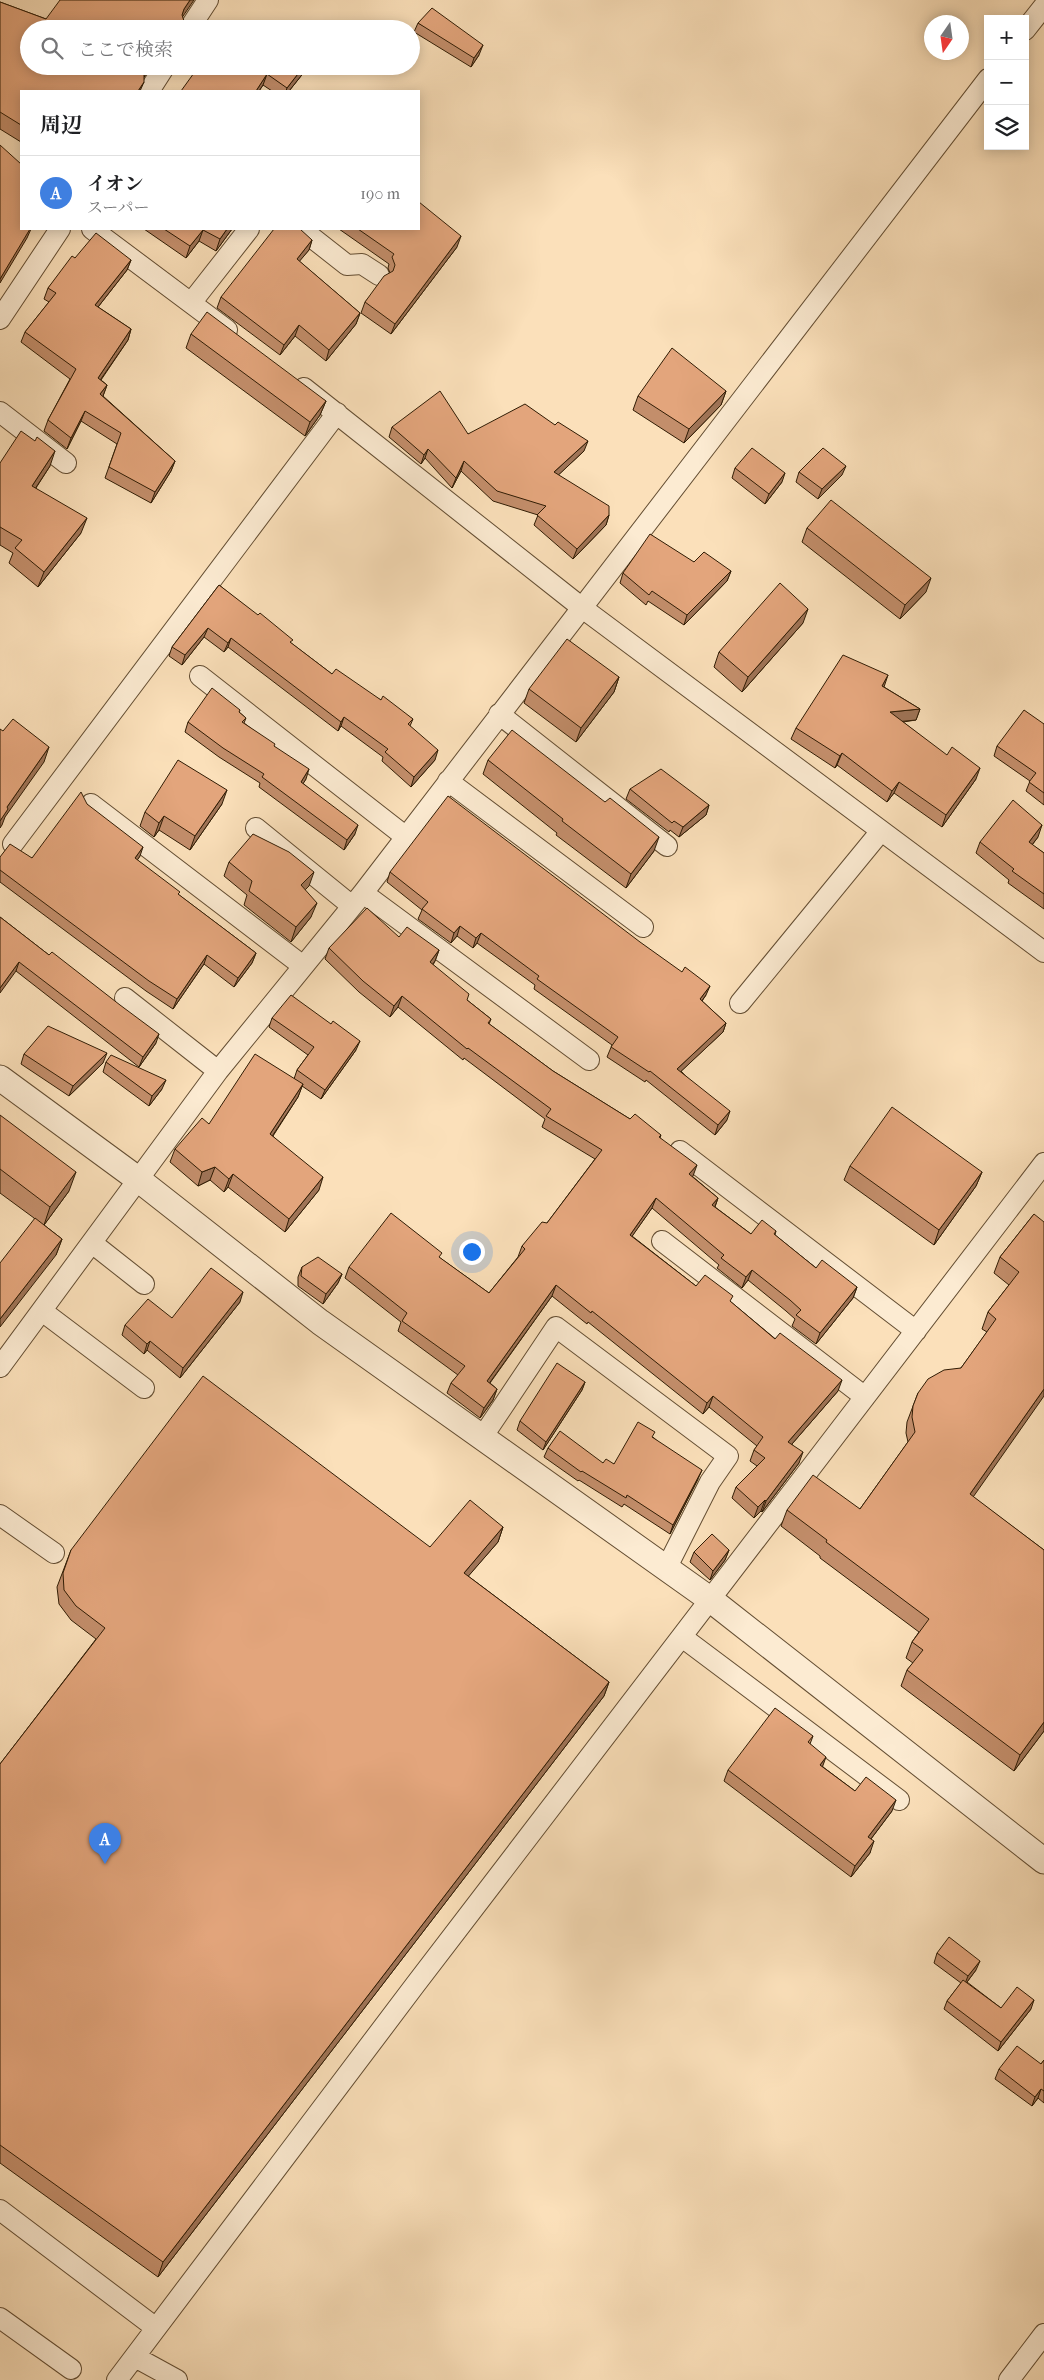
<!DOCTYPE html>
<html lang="ja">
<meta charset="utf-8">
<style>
body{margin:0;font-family:"IM FELL French Canon","Noto Serif JP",serif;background:#f6f6f6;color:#202124}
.controls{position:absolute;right:15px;top:15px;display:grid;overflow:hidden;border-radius:0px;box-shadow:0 2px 12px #0003}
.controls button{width:45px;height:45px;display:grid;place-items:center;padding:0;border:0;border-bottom:1px solid #e0e0e0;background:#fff;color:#202124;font:25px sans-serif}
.compass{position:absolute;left:924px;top:15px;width:45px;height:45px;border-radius:50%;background:#fff;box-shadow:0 2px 12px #0003;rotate:193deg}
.you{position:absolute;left:471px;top:1251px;width:18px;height:18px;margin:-12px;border:4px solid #fff;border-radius:50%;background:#1a73e8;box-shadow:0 0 0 8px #1a73e833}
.badge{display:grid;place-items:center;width:32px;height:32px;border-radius:50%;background:#8f2418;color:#fff;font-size:16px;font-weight:700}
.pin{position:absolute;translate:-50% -41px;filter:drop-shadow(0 1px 2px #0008)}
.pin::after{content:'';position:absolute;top:26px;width:18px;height:15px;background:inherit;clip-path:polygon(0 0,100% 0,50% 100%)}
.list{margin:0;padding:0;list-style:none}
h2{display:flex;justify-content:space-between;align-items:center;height:65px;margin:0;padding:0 20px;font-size:21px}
h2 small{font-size:16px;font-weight:400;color:#757577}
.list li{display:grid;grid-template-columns:32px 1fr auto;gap:15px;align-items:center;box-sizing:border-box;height:75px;padding:0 20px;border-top:1px solid #e0e0e0}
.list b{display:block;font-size:19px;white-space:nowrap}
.list p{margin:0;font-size:16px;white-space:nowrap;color:#757577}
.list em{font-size:16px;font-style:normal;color:#757577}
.icon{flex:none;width:28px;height:28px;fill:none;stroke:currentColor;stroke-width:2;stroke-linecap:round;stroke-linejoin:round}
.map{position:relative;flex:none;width:1044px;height:2380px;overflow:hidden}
.search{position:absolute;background:#fff;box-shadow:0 2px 12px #0003;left:20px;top:20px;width:400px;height:55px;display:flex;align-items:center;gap:12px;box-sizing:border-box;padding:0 18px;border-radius:28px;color:#757577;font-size:19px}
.panel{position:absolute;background:#fff;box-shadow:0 2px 12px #0003;left:20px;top:90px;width:400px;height:140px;border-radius:0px}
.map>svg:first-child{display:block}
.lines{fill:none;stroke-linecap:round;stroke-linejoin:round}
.minor-casing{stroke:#634d32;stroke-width:22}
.tertiary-casing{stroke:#634d32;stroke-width:27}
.minor{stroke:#fcebd2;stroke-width:20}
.tertiary{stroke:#fcebd2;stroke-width:25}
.wall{fill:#c38e6b;stroke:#301c04}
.shaded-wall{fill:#9f7457;stroke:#301c04}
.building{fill:#e3a57c;stroke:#301c04}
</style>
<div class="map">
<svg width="1044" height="2380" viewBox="0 0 1044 2380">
<rect width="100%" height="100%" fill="#fbe0ba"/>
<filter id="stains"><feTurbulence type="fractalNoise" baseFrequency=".004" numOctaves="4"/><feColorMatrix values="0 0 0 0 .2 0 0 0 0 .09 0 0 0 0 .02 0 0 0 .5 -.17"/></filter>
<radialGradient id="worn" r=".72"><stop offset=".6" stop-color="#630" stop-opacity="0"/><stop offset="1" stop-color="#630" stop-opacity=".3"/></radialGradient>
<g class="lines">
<g class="minor-casing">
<path id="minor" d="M189 29 208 0
M1025 30 1044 6
M149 91 165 66
M92 229 227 330
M301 229 347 265 362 264 379 275
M191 303 249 229
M0 319 60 229
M304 388 581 607 1044 952
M0 412 66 463
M200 676 406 837
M499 714 667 846
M448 781 643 927
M91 804 303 966
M256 828 352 906
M13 844 337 413
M363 893 589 1060
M125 998 218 1071
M740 1003 881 831
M680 1151 916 1331
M662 1241 865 1397
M92 1243 144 1284
M42 1311 144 1388
M0 1367 218 1071 363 893 988 79
M483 1436 556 1327 728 1456 710 1482 667 1567
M0 1515 54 1553
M682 1637 899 1800
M0 2210 156 2328
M0 2318 71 2369
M135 2357 177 2380
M117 2380 415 1985 1044 1163
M1009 2380 1044 2334"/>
</g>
<g class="tertiary-casing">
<path id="tertiary" d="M0 1078 139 1180 320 1322 711 1600 1044 1861"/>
</g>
<use href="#minor" class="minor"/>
<use href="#tertiary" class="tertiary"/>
</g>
<path class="wall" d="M0 2 46 19 29 66H151L144 77 21 91V142L0 129Z
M418 23 479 55 471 67 414 32Z
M309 66 289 91H272L263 85 259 91H181L240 70Z
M144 229H232L216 251 199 241 186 258Z
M339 229H419L457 247 391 334 361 313 365 302 390 273 388 268 389 264Z
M312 240 309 250 299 261 360 313 356 324 326 361 295 336 280 355 217 308 221 297Z
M75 258 131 260 127 270 98 307 131 329 128 340 101 380 107 385 103 396 175 461 171 471 151 503 105 478 117 444 81 421 67 449 44 431 48 420 70 379 21 342 25 332 49 302 44 299 48 288Z
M191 334 326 401 320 415 305 436 186 348Z
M726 391 721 405 684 443 633 410 638 396Z
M392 427 468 434 584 451 558 475 609 515 606 525 573 559 534 525 538 515 493 501 461 471 452 488 425 458 421 464 389 437Z
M0 463 50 466 36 488 81 533 38 587 9 563 13 553 0 545Z
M735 468 782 482 765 504 732 478Z
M799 472 842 475 818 499 796 482Z
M807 528 926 592 900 619 802 542Z
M694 562 731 571 727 581 684 625 648 601 646 605 620 583 623 573Z
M219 585 291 643 332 674 381 700 413 719 410 726 435 760 411 787 382 761 383 757 341 726 338 731 228 647 224 652 204 637 182 665 169 656 172 647Z
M803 623 742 692 714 667 719 652Z
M619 677 614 692 576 742 524 703 529 689Z
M884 687 920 709 916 720 903 722 976 779 942 827 894 793 887 802 837 765 835 768 791 739 796 728Z
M240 710 239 712 246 718 244 723 274 746 306 779 303 783 355 834 344 850 259 787 260 783 219 757 185 732 188 722Z
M1044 724V805L1026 791 1030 781 994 756 997 746Z
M488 760 654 851 626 888 556 835 557 833 483 774Z
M630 789 709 805 706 815 679 837 670 830 669 832 626 799Z
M87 804 140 856 137 860 179 895 256 953 252 963 234 987 204 964 173 1009 146 991 0 882V857L32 858Z
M222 804 190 850 159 830 154 837 140 826 145 812Z
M1038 837 1032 845 1044 853V909L1008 883 1009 880 976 853 980 842Z
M229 862 309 886 305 889 311 917 291 942 244 905 247 895 224 876Z
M390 872 706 995 702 1001 726 1023 723 1032 681 1071 727 1120 715 1135 646 1080 645 1082 607 1057 612 1045 534 989 535 985 477 943 473 948 457 936 451 943 418 919 422 910 387 882Z
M0 917 49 955 156 1043 139 1067 16 971Z
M399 937 439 950 435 961 433 965 467 1000 491 1019 489 1024 553 1071 630 1119 661 1135 660 1138 693 1176H692L718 1198 715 1207 751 1234 776 1231 775 1235 816 1268 857 1287 853 1298 816 1344 792 1326 795 1319 786 1311 748 1280 742 1288 717 1268 719 1265 652 1208 632 1236 696 1286 731 1302 838 1391 792 1444 799 1463 762 1512 761 1511 754 1518 732 1498 736 1487 757 1466 750 1461 754 1450 757 1446 709 1407 703 1414 588 1322 587 1324 552 1296 490 1383 497 1389 493 1400 480 1418 447 1393 451 1383 458 1375 398 1331 401 1322 345 1278 349 1267 440 1258 489 1293 518 1257 522 1246 547 1223 595 1159 542 1127 545 1119 464 1058 463 1060 398 1007 390 1017 359 992 325 959 329 948Z
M272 1018 356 1050 321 1099 302 1086 298 1097 273 1136 319 1190 285 1232 228 1187 224 1192 210 1180 198 1186 170 1162 175 1149 209 1124 294 1079 297 1070 308 1055 269 1027Z
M24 1054 103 1063 69 1096 21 1064Z
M106 1062 162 1089 149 1106 103 1072Z
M0 1115 69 1191 44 1225 62 1239 56 1255 34 1218 0 1193Z
M850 1166 982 1172 976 1186 934 1245 844 1180Z
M1034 1214 973 1497 1044 1550V1731L1014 1771 901 1686 907 1670 913 1663 906 1658 912 1642 919 1632 820 1558V1556L781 1526 787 1510 860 1509 908 1442 906 1433 907 1422 918 1393 961 1368 987 1332 982 1329 988 1312 1009 1285 994 1273 1000 1257Z
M302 1267 342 1274 338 1283 323 1304 298 1286V1277Z
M240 1302 180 1378 147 1350 144 1354 122 1335 125 1325 172 1318Z
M585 1382 582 1390 543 1450 517 1430 520 1421Z
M653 1437 698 1479 670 1534 624 1504 622 1507 579 1480 578 1481 544 1457 548 1448 603 1463 614 1464Z
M503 1527 498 1542 468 1576 609 1682 604 1696 158 2277 0 2163V1764L96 1639 71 1620 59 1604 57 1587 71 1550 430 1547Z
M729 1550 725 1560 710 1580 690 1562 694 1552Z
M813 1736 810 1744 823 1767 855 1791 892 1811 871 1839 870 1853 851 1877 724 1781 728 1770Z
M937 1953 976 1970 967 1982 1001 2008 1031 2009 998 2051 944 2009 947 2001 961 1983 934 1963Z
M1044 2060V2103L1038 2098 1032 2106 995 2079 999 2069 1041 2064Z"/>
<path class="shaded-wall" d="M190 0H194L179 22 184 9Z
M483 45 479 55 471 67 474 58Z
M147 66H151L139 85 144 71Z
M304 66H309L289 91H286L287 88Z
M267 74 263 85 259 91H256Z
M144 82 140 91H138Z
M28 229H31L27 238 0 283V279Z
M227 229H232L216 251 220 239Z
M203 230 199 241 186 258 190 246Z
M461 236 457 247 391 334 395 324Z
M312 240 309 250 293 269 297 259Z
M131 260 127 270 91 316 95 305Z
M360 313 356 324 326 361 329 350Z
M299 325 295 336 280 355 284 345Z
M131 329 128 340 94 389 98 378Z
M107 385 103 396 96 405 100 394Z
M726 391 721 405 684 443 689 429Z
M326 401 320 415 305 436 310 422Z
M85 411 81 421 67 449 71 438Z
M588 441 584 451 551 482 554 472Z
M428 449 425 458 421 464 424 455Z
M55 451 50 466 27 501 32 486Z
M175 461 171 471 151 503 155 492Z
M464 461 461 471 452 488 456 478Z
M846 466 842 475 818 499 822 489Z
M785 473 782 482 765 504 769 494Z
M609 515 606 525 573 559 577 549Z
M87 518 81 533 38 587 44 572Z
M731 571 727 581 684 625 687 615Z
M931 578 926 592 900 619 905 605Z
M808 609 803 623 742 692 748 677Z
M208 628 204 637 182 665 185 655Z
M231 638 228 647 224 652 228 643Z
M888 675 884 687 882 686Z
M619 677 614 692 576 742 581 728Z
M920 709 916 720 885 723 890 712Z
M344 717 341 726 338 731 341 722Z
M49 747 44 762 5 817 2 825 0 828V821L7 807Z
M438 750 435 760 411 787 414 777Z
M842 753 837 765 835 768 840 756Z
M980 768 976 779 942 827 946 815Z
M309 769 306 779 298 792 301 782Z
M899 782 894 793 887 802 892 791Z
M227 790 222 804 190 850 195 836Z
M709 805 706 815 679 837 683 827Z
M164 816 159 830 154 837 159 823Z
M358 825 355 834 344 850 347 840Z
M1042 825 1038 837 1025 854 1029 842Z
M659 837 654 851 626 888 631 874Z
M143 847 140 856 132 868 135 858Z
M314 872 309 886 296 899 301 885Z
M317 903 311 917 291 942 296 927Z
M460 926 457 936 451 943 454 933Z
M481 933 477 943 473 948 476 938Z
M439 950 435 961 426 973 430 962Z
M256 953 252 963 234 987 238 978Z
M207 955 204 964 173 1009 177 999Z
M19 962 16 971 0 993V988Z
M710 986 706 995 696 1009 700 999Z
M402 996 398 1007 390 1017 394 1006Z
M726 1023 723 1032 674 1078 677 1069Z
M159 1034 156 1043 139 1067 143 1057Z
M360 1041 356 1050 321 1099 325 1090Z
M107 1053 103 1063 69 1096 73 1086Z
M166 1080 162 1089 149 1106 152 1096Z
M303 1084 298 1097 265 1147 270 1134Z
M730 1111 727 1120 715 1135 718 1125Z
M697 1165 693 1176 685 1185 689 1174Z
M215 1167 210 1180 198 1186 202 1172Z
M76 1172 69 1191 44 1225 50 1207Z
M982 1172 976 1186 934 1245 939 1230Z
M233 1174 228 1187 224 1192 229 1179Z
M323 1177 319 1190 285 1232 289 1219Z
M656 1198 652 1208 626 1245 630 1235Z
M718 1198 714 1209 712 1205Z
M62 1239 56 1255 0 1327V1319Z
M752 1270 748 1280 742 1288 746 1277Z
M342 1274 338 1283 323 1304 326 1294Z
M556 1285 552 1296 483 1392 487 1381Z
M857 1287 853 1298 816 1344 820 1333Z
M243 1292 240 1302 180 1378 183 1368Z
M150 1341 147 1350 144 1354 147 1344Z
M842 1380 838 1391 785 1452 788 1442Z
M585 1382 582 1390 543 1450 546 1442Z
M497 1389 493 1400 480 1418 484 1408Z
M1044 1389V1396L964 1510 970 1494Z
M713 1396 709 1407 703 1414 707 1403Z
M803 1452 799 1463 762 1512 766 1501Z
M702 1470 698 1479 670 1534 673 1525Z
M765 1500 761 1511 754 1518 758 1507Z
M503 1527 498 1542 459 1587 464 1573Z
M729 1550 725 1560 710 1580 713 1571Z
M609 1682 604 1696 158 2277 163 2262Z
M1044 1722V1731L1014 1771 1020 1755Z
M826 1757 822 1768 820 1765Z
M896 1800 892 1811 864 1848 868 1837Z
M874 1841 870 1853 851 1877 855 1866Z
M980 1961 976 1970 964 1986 968 1976Z
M1034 2000 1031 2009 998 2051 1001 2042Z
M1041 2089 1038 2098 1032 2106 1035 2097Z"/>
<path class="building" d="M60 0H190L184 9 182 15 184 21 179 29H29V66H147L144 71V82L138 91H21V125L0 112V2L46 19Z
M432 8 483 45 474 58 418 23Z
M274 25 279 29H271Z
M199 66H235L240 70 243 66H304L287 88 267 74 256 91H181Z
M0 145 21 164V229H30L0 279Z
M419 202 461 236 395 324 365 302 384 276 393 271 395 265 392 257 394 254 358 229H419Z
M164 229H227L220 239 203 230 190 246Z
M274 229H300L312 240 297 259 360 313 329 350 299 325 284 345 221 297Z
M96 233 131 260 95 305 131 329 98 378 107 385 100 394 175 461 155 492 109 467 121 433 85 411 71 438 48 420 76 369 25 332 56 293 48 288 72 256 75 258Z
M207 312 326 401 310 422 191 334Z
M672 348 726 391 689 429 638 396Z
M440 391 468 434 525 404 555 425 558 422 588 441 554 472 609 506V515L577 549 537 515 546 506 497 491 464 461 456 478 428 449 424 455 392 427Z
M21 431 35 441 37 437 55 451 32 486 87 518 44 572 15 548 22 540 0 527V463Z
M752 448 785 473 769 494 735 468Z
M823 448 846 466 822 489 799 472Z
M831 500 931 578 905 605 807 528Z
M650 534 694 562 704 552 731 571 687 615 652 591 649 595 623 573Z
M780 583 808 609 748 677 719 652Z
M219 585 258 615 260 613 293 640 290 642 332 674 336 669 381 700 383 696 413 719 408 724 438 750 414 777 385 752 388 749 344 717 341 722 231 638 228 643 208 628 185 655 172 647Z
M567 639 619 677 581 728 529 689Z
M843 655 888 675 882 686 920 709 890 712 947 755 952 747 980 768 946 815 899 782 892 791 842 753 840 756 796 728Z
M212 688 240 710 239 712 246 718 242 722 275 744 274 746 309 769 301 782 358 825 347 840 262 777 264 774 223 748 188 722Z
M1024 710 1044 724V793L1029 782 1036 773 997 746Z
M13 719 49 747 7 807 8 809 0 821V729L3 731Z
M512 730 605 802 610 798 659 837 631 874 562 821 563 819 488 760Z
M178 760 227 790 195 836 164 816 159 823 145 812Z
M661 769 709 805 683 827 674 821 672 823 630 789Z
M81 792 87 804 143 847 135 858 180 892 178 894 256 953 238 978 207 955 177 999 149 981 0 870V857L10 844 32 858Z
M448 796 640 942 682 972 685 967 710 986 700 999 726 1023 677 1069 730 1111 718 1125 650 1071 649 1072 611 1047 618 1037 537 979 539 976 481 933 476 938 460 926 454 933 422 909 428 902 390 872Z
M1013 800 1042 825 1029 842 1044 853V894L1012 871 1014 869 980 842Z
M253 834 289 852 314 872 301 885 317 903 296 927 249 891 252 881 229 862Z
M367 908 399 937 407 927 439 950 430 962 469 994 467 1000 491 1019 488 1023 553 1071 630 1119 635 1114 661 1135 659 1137 697 1165 689 1174 718 1198 712 1205 751 1234 762 1220 776 1231 774 1234 816 1268 822 1260 857 1287 820 1333 796 1315 801 1310 790 1300 752 1270 746 1277 721 1258 724 1255 656 1198 630 1235 696 1286 705 1275 733 1296 730 1301 775 1339 780 1333 842 1380 788 1442 803 1452 766 1501 765 1500 758 1507 736 1487 765 1458 754 1450 763 1437 713 1396 707 1403 592 1311 591 1313 556 1285 487 1381 497 1389 484 1408 451 1383 465 1366 402 1321 407 1313 349 1267 391 1213 442 1253 439 1257 489 1293 525 1249 522 1246 542 1222 547 1223 602 1150 546 1116 551 1109 468 1048 467 1049 402 996 394 1006 363 981 329 948Z
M0 917 49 955 52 952 120 1005 159 1034 143 1057 19 962 0 988Z
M291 995 331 1024 333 1021 360 1041 325 1090 297 1070 314 1047 272 1018Z
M48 1026 107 1053 73 1086 24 1054Z
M255 1054 303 1084 270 1134 323 1177 289 1219 233 1174 229 1179 215 1167 202 1172 175 1149 202 1118 209 1124Z
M111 1055 166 1080 152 1096 106 1062Z
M892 1107 982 1172 939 1230 850 1166Z
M0 1115 76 1172 50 1207 0 1169Z
M1034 1214 1044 1222V1389L970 1494 1044 1550V1722L1020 1755 907 1670 923 1650 912 1642 929 1619 826 1542 827 1540 787 1510 813 1475 860 1509 915 1432 912 1417 913 1406 918 1393 928 1379 944 1370 961 1368 996 1319 988 1312 1019 1272 1000 1257Z
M35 1218 62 1239 0 1319V1263Z
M318 1257 342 1274 326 1294 301 1276 302 1267Z
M211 1268 243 1292 183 1368 150 1341 147 1344 125 1325 148 1299 172 1318Z
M557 1363 585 1382 546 1442 520 1421Z
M203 1376 430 1547 470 1500 503 1527 464 1573 609 1682 163 2262 0 2145V1764L105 1628 76 1606 64 1590 63 1573 71 1550Z
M638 1422 655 1432 652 1437 702 1470 673 1525 627 1495 626 1498 582 1471 581 1472 548 1448 560 1431 603 1463 606 1459 614 1464Z
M712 1534 729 1550 713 1571 694 1552Z
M775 1708 813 1736 808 1742 826 1757 820 1765 855 1791 866 1777 896 1800 868 1837 874 1841 855 1866 728 1770Z
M949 1937 980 1961 968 1976 937 1953Z
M963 1980 1001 2008 1017 1987 1034 2000 1001 2042 947 2001Z
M1017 2046 1041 2064 1044 2060V2091L1041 2089 1035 2097 999 2069Z"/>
<rect width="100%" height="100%" filter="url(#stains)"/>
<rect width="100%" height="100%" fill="url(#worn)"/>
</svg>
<div class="controls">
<button>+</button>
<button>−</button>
<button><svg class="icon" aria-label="layers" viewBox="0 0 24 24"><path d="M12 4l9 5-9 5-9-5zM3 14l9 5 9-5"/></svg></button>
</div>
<svg class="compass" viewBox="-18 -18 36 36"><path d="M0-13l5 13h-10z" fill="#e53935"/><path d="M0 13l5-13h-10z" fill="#757577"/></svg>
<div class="you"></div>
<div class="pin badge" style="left:105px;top:1864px;background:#3f7fe0">A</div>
<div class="search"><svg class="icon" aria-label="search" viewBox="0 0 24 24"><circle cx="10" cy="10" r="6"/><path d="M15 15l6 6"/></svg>ここで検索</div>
<section class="panel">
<h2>周辺<small></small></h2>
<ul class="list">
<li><span class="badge" style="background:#3f7fe0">A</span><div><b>イオン</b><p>スーパー</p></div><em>190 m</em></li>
</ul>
</section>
</div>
